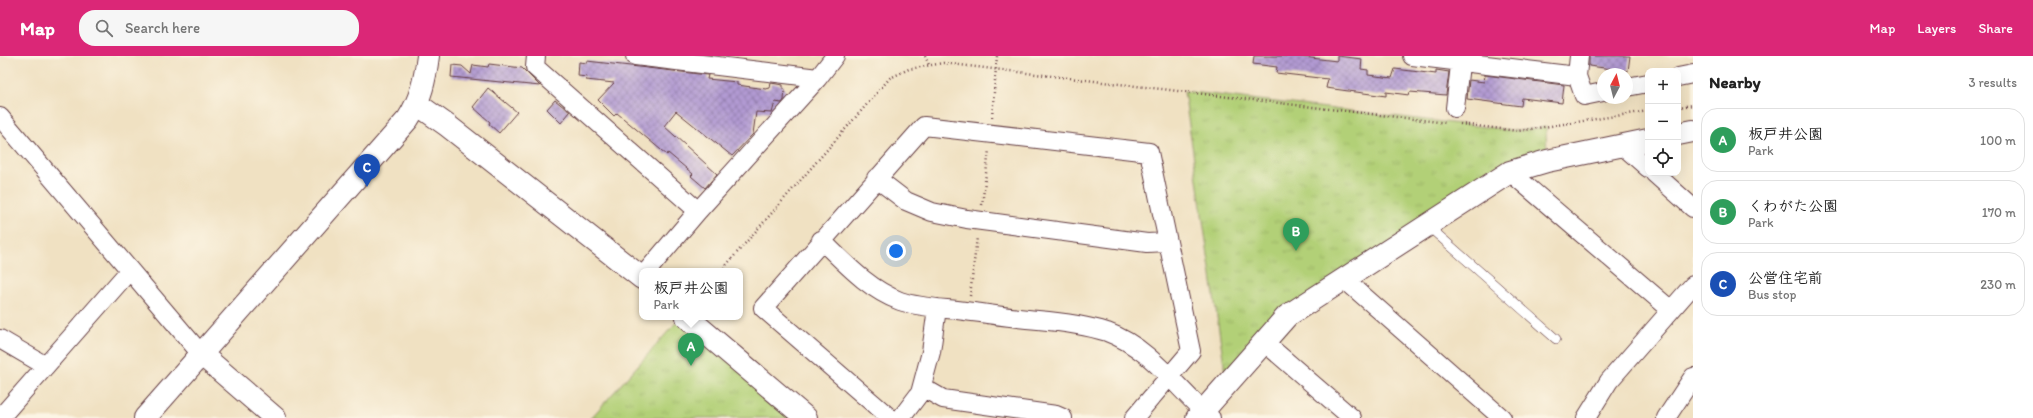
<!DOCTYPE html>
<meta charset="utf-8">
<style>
body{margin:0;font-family:Itim,"Klee One",sans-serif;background:#f6f6f6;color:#222}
.controls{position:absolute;right:12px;top:12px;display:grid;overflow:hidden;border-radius:8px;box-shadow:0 4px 16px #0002}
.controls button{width:36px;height:36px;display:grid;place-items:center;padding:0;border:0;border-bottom:1px solid #e0e0e0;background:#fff;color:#222;font:20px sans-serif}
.compass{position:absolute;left:1597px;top:12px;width:36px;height:36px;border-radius:50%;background:#fff;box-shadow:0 4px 16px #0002;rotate:7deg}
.you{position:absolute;left:896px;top:195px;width:14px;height:14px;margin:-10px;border:3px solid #fff;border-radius:50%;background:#1a73e8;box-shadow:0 0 0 6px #1a73e833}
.badge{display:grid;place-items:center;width:26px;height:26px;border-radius:50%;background:#db2777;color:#fff;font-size:13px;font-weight:700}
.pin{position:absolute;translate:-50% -33px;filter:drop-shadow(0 1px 2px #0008)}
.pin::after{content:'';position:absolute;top:21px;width:14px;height:12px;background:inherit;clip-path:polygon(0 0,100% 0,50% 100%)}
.popup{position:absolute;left:639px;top:212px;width:104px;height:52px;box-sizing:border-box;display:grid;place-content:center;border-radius:8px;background:#fff;filter:drop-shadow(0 1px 3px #0005);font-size:13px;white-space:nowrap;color:#767676}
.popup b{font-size:15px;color:#222}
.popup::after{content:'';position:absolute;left:50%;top:100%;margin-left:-8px;border:8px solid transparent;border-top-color:#fff}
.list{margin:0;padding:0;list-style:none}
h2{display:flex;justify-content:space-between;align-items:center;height:52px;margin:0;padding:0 16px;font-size:17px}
h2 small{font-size:13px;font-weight:400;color:#767676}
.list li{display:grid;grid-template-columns:26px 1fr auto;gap:12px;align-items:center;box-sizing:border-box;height:64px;margin:0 8px 8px;padding:0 8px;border:1px solid #e0e0e0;border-radius:16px}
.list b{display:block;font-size:15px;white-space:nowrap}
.list p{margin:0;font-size:13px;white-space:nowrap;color:#767676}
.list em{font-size:13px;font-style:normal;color:#767676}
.icon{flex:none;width:22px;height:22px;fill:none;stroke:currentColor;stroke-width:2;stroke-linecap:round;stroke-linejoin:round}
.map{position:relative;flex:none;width:1693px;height:362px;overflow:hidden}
header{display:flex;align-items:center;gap:24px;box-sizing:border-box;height:56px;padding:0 20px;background:#db2777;color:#fff}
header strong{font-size:19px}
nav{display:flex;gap:22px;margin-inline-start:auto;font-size:14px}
.search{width:280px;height:36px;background:#f6f6f6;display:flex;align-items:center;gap:10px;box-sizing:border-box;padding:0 14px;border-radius:16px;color:#767676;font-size:15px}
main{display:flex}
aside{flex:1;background:#fff}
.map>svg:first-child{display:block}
.park{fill:url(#park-tufts);stroke:#7e7851}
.building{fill:url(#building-cross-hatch)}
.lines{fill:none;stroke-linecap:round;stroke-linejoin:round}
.lane-casing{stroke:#633c42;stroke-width:10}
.street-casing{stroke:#633c42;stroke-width:20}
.secondary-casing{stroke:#633c42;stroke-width:24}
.path{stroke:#633c42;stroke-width:2.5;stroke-dasharray:1 3;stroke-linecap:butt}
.lane{stroke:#fff;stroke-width:9}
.street{stroke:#fff;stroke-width:18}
.secondary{stroke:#fff;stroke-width:22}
</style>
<header>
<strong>Map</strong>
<div class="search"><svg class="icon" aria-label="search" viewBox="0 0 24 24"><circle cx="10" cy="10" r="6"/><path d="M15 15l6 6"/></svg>Search here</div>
<nav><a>Map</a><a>Layers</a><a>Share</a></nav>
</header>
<main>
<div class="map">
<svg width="1693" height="362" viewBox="0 0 1693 362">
<defs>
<pattern id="park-tufts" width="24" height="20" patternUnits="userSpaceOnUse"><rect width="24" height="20" fill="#b2d077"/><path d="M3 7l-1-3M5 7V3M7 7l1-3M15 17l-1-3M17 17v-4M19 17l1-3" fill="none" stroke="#9bb267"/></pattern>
<pattern id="building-cross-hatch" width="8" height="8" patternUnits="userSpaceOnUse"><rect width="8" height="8" fill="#b19ad2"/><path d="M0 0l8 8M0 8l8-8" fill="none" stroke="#927dab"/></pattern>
</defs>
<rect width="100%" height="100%" fill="#fcf5e5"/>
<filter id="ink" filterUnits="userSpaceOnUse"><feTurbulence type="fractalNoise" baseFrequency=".025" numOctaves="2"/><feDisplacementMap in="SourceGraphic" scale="8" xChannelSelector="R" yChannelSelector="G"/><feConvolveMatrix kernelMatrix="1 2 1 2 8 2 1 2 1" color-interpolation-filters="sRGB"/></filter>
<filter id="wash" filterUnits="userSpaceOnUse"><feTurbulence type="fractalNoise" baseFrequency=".012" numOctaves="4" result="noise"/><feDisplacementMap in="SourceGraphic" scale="16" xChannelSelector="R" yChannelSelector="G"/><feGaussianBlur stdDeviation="0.9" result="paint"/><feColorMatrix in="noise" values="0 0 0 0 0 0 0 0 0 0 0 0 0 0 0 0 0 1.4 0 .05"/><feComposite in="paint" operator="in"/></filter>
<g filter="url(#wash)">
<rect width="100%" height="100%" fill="#f0e1c2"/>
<path class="park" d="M1184 35 1518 75 1546 71 1547 105 1343 222 1227 329Z
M681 261 806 362H591Z"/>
<g id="blocks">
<path class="building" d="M1254 0H1294L1337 5V0L1362 3 1361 13 1368 14V19L1392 22 1395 13 1436 18V14L1449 16 1446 39 1410 36 1409 39 1386 36V40L1326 32 1328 23 1276 17 1277 11 1253 8Z
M1589 0H1630L1628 15 1589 10Z
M587 5 708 19 707 23 737 26V29L766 33 770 32 771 27 783 29V33H785L784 44 782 47 775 46 772 57 756 56 753 78 732 100 676 55 664 70 717 118 705 132 691 120 693 118 668 97 667 99 617 57 614 60 598 44 614 27 586 24 587 21 578 20 579 6 587 7Z
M489 8 522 12 540 30 451 21 452 9 462 10 471 18 473 9 488 11Z
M1485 19 1564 29 1562 47 1522 42 1521 50 1467 43 1469 24 1484 26Z
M488 32 517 56 499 77 489 68 490 66 473 51Z
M555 44 570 56 561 67 547 53Z"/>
</g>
</g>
<g filter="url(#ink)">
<use href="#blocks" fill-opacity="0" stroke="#633c42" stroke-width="1"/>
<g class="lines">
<g class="lane-casing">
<path id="lane" d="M1428 170 1556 283"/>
</g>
<g class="street-casing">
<path id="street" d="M536 0 535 11 698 155
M635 0 818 22
M1412 0 1577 20
M1579 0 1577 20 1584 40 1603 36
M1678 21 1693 18
M1627 31 1648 27
M1455 52 1461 0
M0 61 201 298
M1622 89 1648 112
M1510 116 1671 254
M1654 117 1693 152
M876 122 906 145 932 156 967 163 1147 187 1167 186
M821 184C845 207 868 233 900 245 917 251 938 252 957 254 984 257 1011 262 1038 264 1061 266 1085 269 1107 276 1151 292 1177 333 1211 362
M647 215 698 155 818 22 835 0
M1343 222 1502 362
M0 283 46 310
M1264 286 1352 362
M922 331 943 343 1056 359 1063 362
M0 362 130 214
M890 362 763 252 924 70 1149 96 1191 295 1134 362
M901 362 920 337 931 296 937 252
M1586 362 1609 325 1693 229
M1666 362 1693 321"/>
</g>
<g class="secondary-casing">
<path id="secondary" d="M417 48 448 70 642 222
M1678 78 1693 75
M687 261 806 362
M201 298 275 362
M145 362 408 63C421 43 425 23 428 0
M1197 362 1287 260 1510 116 1547 105 1648 84"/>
</g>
<path class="path" d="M925 0 929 9
M1678 51 1693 49
M992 61 997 0
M1460 68 1518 75 1648 55
M982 149 989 94
M721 215 890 22 909 13 943 7 1447 67
M970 240 977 181"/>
<use href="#lane" class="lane"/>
<use href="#street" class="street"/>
<use href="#secondary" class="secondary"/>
</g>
</g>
</svg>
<div class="controls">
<button>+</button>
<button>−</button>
<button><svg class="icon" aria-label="locate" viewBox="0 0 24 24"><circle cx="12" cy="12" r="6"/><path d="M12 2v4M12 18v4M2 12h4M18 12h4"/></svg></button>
</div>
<svg class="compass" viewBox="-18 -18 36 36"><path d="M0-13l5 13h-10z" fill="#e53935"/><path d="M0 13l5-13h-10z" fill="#767676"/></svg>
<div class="you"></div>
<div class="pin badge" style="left:691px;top:310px;background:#2e9e5b">A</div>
<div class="popup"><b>板戸井公園</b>Park</div>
<div class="pin badge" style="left:1296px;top:195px;background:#2e9e5b">B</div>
<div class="pin badge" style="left:367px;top:131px;background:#1a4fb4">C</div>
</div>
<aside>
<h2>Nearby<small>3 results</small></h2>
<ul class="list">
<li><span class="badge" style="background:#2e9e5b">A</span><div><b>板戸井公園</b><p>Park</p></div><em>100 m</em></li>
<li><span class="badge" style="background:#2e9e5b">B</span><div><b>くわがた公園</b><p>Park</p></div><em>170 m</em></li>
<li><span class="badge" style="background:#1a4fb4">C</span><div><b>公営住宅前</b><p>Bus stop</p></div><em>230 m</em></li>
</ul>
</aside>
</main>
